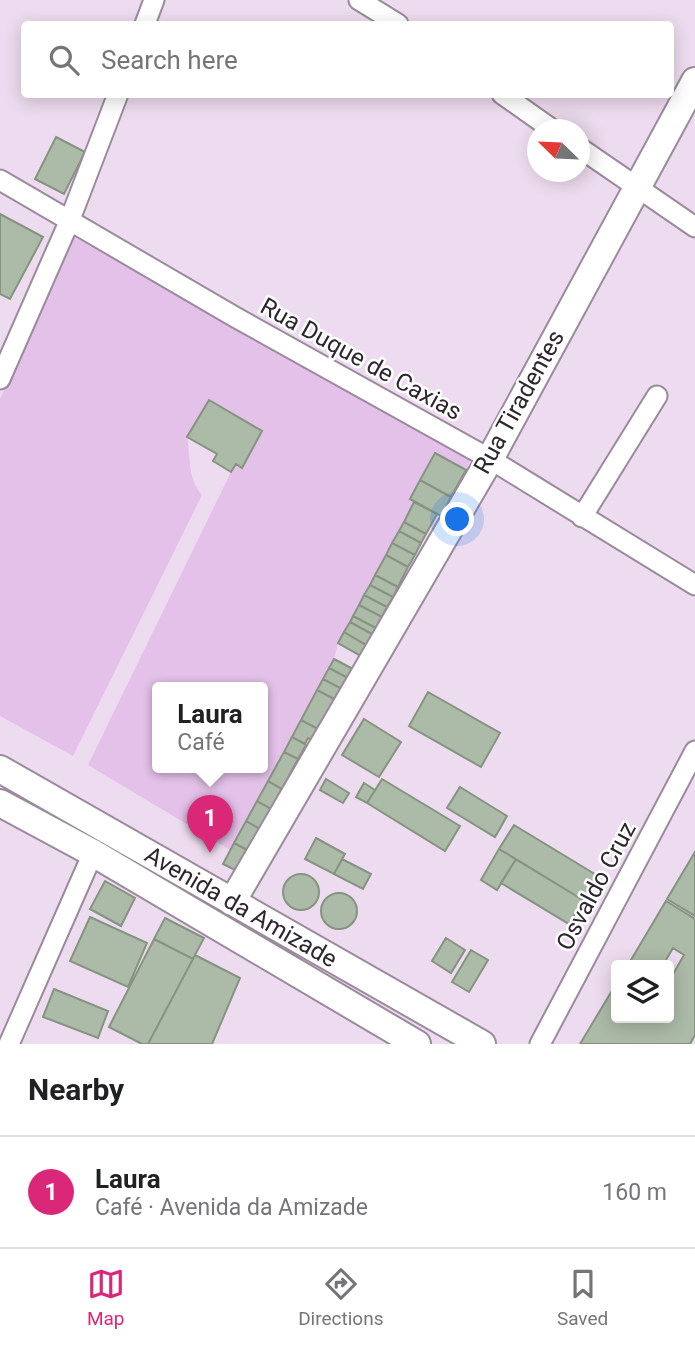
<!DOCTYPE html>
<meta charset="utf-8">
<style>
body{margin:0;font-family:Roboto,sans-serif;background:#f6f6f6;color:#202124}
.controls{position:absolute;right:21px;bottom:21px;display:grid;overflow:hidden;border-radius:7px;box-shadow:0 4px 18px #0003}
.controls button{width:63px;height:63px;display:grid;place-items:center;padding:0;border:0;border-bottom:2px solid #e0e0e0;background:#fff;color:#202124;font:35px sans-serif}
.compass{position:absolute;left:527px;top:119px;width:63px;height:63px;border-radius:50%;background:#fff;box-shadow:0 4px 18px #0003;rotate:293deg}
.you{position:absolute;left:458px;top:520px;width:24px;height:24px;margin:-18px;border:5px solid #fff;border-radius:50%;background:#1a73e8;box-shadow:0 0 0 10px #1a73e833}
.badge{display:grid;place-items:center;width:46px;height:46px;border-radius:50%;background:#db2777;color:#fff;font-size:23px;font-weight:700}
.pin{position:absolute;translate:-50% -58px;filter:drop-shadow(0 2px 4px #0008)}
.pin::after{content:'';position:absolute;top:37px;width:24px;height:21px;background:inherit;clip-path:polygon(0 0,100% 0,50% 100%)}
.popup{position:absolute;left:152px;top:682px;width:116px;height:91px;box-sizing:border-box;display:grid;place-content:center;border-radius:7px;background:#fff;filter:drop-shadow(0 2px 5px #0005);font-size:23px;white-space:nowrap;color:#757577}
.popup b{font-size:26px;color:#202124}
.popup::after{content:'';position:absolute;left:50%;top:100%;margin-left:-14px;border:14px solid transparent;border-top-color:#fff}
.list{margin:0;padding:0;list-style:none}
h2{display:flex;justify-content:space-between;align-items:center;height:91px;margin:0;padding:0 28px;font-size:30px}
h2 small{font-size:23px;font-weight:400;color:#757577}
.list li{display:grid;grid-template-columns:46px 1fr auto;gap:21px;align-items:center;box-sizing:border-box;height:112px;padding:0 28px;border-top:2px solid #e0e0e0}
.list b{display:block;font-size:26px;white-space:nowrap}
.list p{margin:0;font-size:23px;white-space:nowrap;color:#757577}
.list em{font-size:23px;font-style:normal;color:#757577}
.icon{flex:none;width:38px;height:38px;fill:none;stroke:currentColor;stroke-width:2;stroke-linecap:round;stroke-linejoin:round}
.map{position:relative;flex:none;width:695px;height:1044px;overflow:hidden}
.search{position:absolute;background:#fff;box-shadow:0 4px 18px #0003;left:21px;right:21px;top:21px;height:77px;display:flex;align-items:center;gap:18px;box-sizing:border-box;padding:0 24px;border-radius:7px;color:#757577;font-size:26px}
.sheet{height:203px;background:#fff}
nav{display:flex;justify-content:space-around;align-items:center;box-sizing:border-box;height:98px;border-top:2px solid #e0e0e0;background:#fff;font-size:19px;color:#757577}
nav a{display:grid;justify-items:center;gap:4px}
nav .on{color:#db2777}
.map>svg:first-child{display:block}
.green{fill:#e4c1e9;fill-rule:evenodd}
.building{fill:#acbba7;stroke:#859380;stroke-width:2}
.lines{fill:none;stroke-linecap:round;stroke-linejoin:round}
.street-casing{stroke:#9a8a9c;stroke-width:23}
.secondary-casing{stroke:#9a8a9c;stroke-width:30}
.street{stroke:#fff;stroke-width:19}
.secondary{stroke:#fff;stroke-width:26}
.labels{text-anchor:middle;dominant-baseline:central;stroke-width:5;stroke-linejoin:round;paint-order:stroke}
.street-label{font-size:24px;fill:#2d262d;stroke:#fff}
</style>
<div class="map">
<svg width="695" height="1044" viewBox="0 0 695 1044">
<rect width="100%" height="100%" fill="#eddcef"/>
<path class="green" d="M72 236 468 455 471 459 466 470 434 453 410 499 414 502 338 643 334 659 230 850 88 765 231 472 236 464 242 467 262 431 209 400 187 437C191 458 187 478 202 495L73 756 0 716V399ZM158 687H262V767H158Z"/>
<path class="building" d="M56 137 85 152 64 194 35 179Z
M0 214 43 237 10 299 0 294Z
M209 400 262 431 242 468 236 464 231 472 213 461 217 454 187 437Z
M435 453 466 470 451 497 420 480Z
M420 480 451 497 441 516 410 499Z
M414 502 437 514 426 534 404 522Z
M404 522 426 534 421 543 399 531Z
M399 531 421 543 415 555 392 543Z
M392 543 415 555 408 567 386 555Z
M386 555 408 567 398 587 375 575Z
M375 575 398 587 393 597 370 585Z
M370 585 393 597 387 607 364 595Z
M364 595 387 607 382 617 359 605Z
M359 605 382 617 376 628 353 616Z
M353 616 376 628 372 634 350 622Z
M350 622 372 634 366 645 344 632Z
M344 632 366 645 361 656 338 643Z
M334 659 353 669 348 678 329 668Z
M329 668 348 678 342 689 323 679Z
M323 679 342 689 336 700 317 690Z
M317 690 336 700 320 730 301 720Z
M428 692 500 733 481 767 409 726Z
M364 719 401 742 379 777 342 755Z
M301 720 320 730 314 741 308 738 305 744 292 737Z
M292 737 306 745 298 759 284 752Z
M284 752 298 759 282 789 268 781Z
M326 779 349 793 343 803 320 790Z
M382 779 460 826 445 851 367 803Z
M268 781 282 789 271 809 257 801Z
M364 783 375 790 367 803 356 797Z
M460 787 507 816 495 837 447 808Z
M257 801 271 809 260 829 246 821Z
M246 821 260 829 249 851 234 843Z
M514 825 598 876 583 900 499 849Z
M316 838 345 854 334 874 305 859Z
M234 843 249 851 237 871 223 864Z
M499 849 516 859 497 890 481 880Z
M695 852V916L667 899Z
M342 859 371 874 363 889 334 874Z
M516 859 583 900 569 924 501 883Z
M283 892a18 18 0 1 1 36 0a18 18 0 1 1-36 0Z
M105 881 135 898 121 926 90 909Z
M321 911a18 18 0 1 1 36 0a18 18 0 1 1-36 0Z
M666 901 695 919V1035L690 1044H580L616 984V1018H669V981L684 955 673 948 663 965H628Z
M90 917 147 943 128 987 70 961Z
M165 918 204 938 193 959 154 939Z
M446 938 465 950 451 973 432 961Z
M154 939 193 959 148 1044H142L109 1027Z
M471 950 488 960 469 992 452 982Z
M195 955 240 978 212 1044H148Z
M54 989 108 1011 98 1038 43 1017Z"/>
<g class="lines">
<g class="street-casing">
<path id="street" d="M359 0 398 24
M145 24 154 0
M502 94 553 130
M580 148 695 227
M0 180 235 317 490 459 695 585
M0 379 69 222 118 94
M582 517 657 396
M9 1044 93 853
M540 1044 695 751"/>
</g>
<g class="secondary-casing">
<path id="secondary" d="M0 769 482 1044
M0 803 93 853 417 1044
M232 902 490 459 695 81"/>
</g>
<use href="#street" class="street"/>
<use href="#secondary" class="secondary"/>
</g>
<g class="labels">
<g class="street-label">
<text transform="translate(361 359) rotate(29)">Rua Duque de Caxias</text>
<text transform="translate(519 402) rotate(-61)">Rua Tiradentes</text>
<text transform="translate(596 886) rotate(-62)">Osvaldo Cruz</text>
<text transform="translate(241 907) rotate(30)">Avenida da Amizade</text>
</g>
</g>
</svg>
<div class="controls">
<button><svg class="icon" aria-label="layers" viewBox="0 0 24 24"><path d="M12 4l9 5-9 5-9-5zM3 14l9 5 9-5"/></svg></button>
</div>
<svg class="compass" viewBox="-18 -18 36 36"><path d="M0-13l5 13h-10z" fill="#e53935"/><path d="M0 13l5-13h-10z" fill="#757577"/></svg>
<div class="you"></div>
<div class="pin badge" style="left:210px;top:853px">1</div>
<div class="popup"><b>Laura</b>Café</div>
<div class="search"><svg class="icon" aria-label="search" viewBox="0 0 24 24"><circle cx="10" cy="10" r="6"/><path d="M15 15l6 6"/></svg>Search here</div>
</div>
<section class="sheet">
<h2>Nearby<small></small></h2>
<ul class="list">
<li><span class="badge">1</span><div><b>Laura</b><p>Café · Avenida da Amizade</p></div><em>160 m</em></li>
</ul>
</section>
<nav>
<a class="on"><svg class="icon" aria-label="map" viewBox="0 0 24 24"><path d="M3 6l6-2 6 2 6-2v14l-6 2-6-2-6 2zM9 4v14M15 6v14"/></svg>Map</a>
<a><svg class="icon" aria-label="directions" viewBox="0 0 24 24"><path d="M12 3l9 9-9 9-9-9zM9 14v-3h6M13 9l2 2-2 2"/></svg>Directions</a>
<a><svg class="icon" aria-label="saved" viewBox="0 0 24 24"><path d="M7 4h10v16l-5-4-5 4z"/></svg>Saved</a>
</nav>
